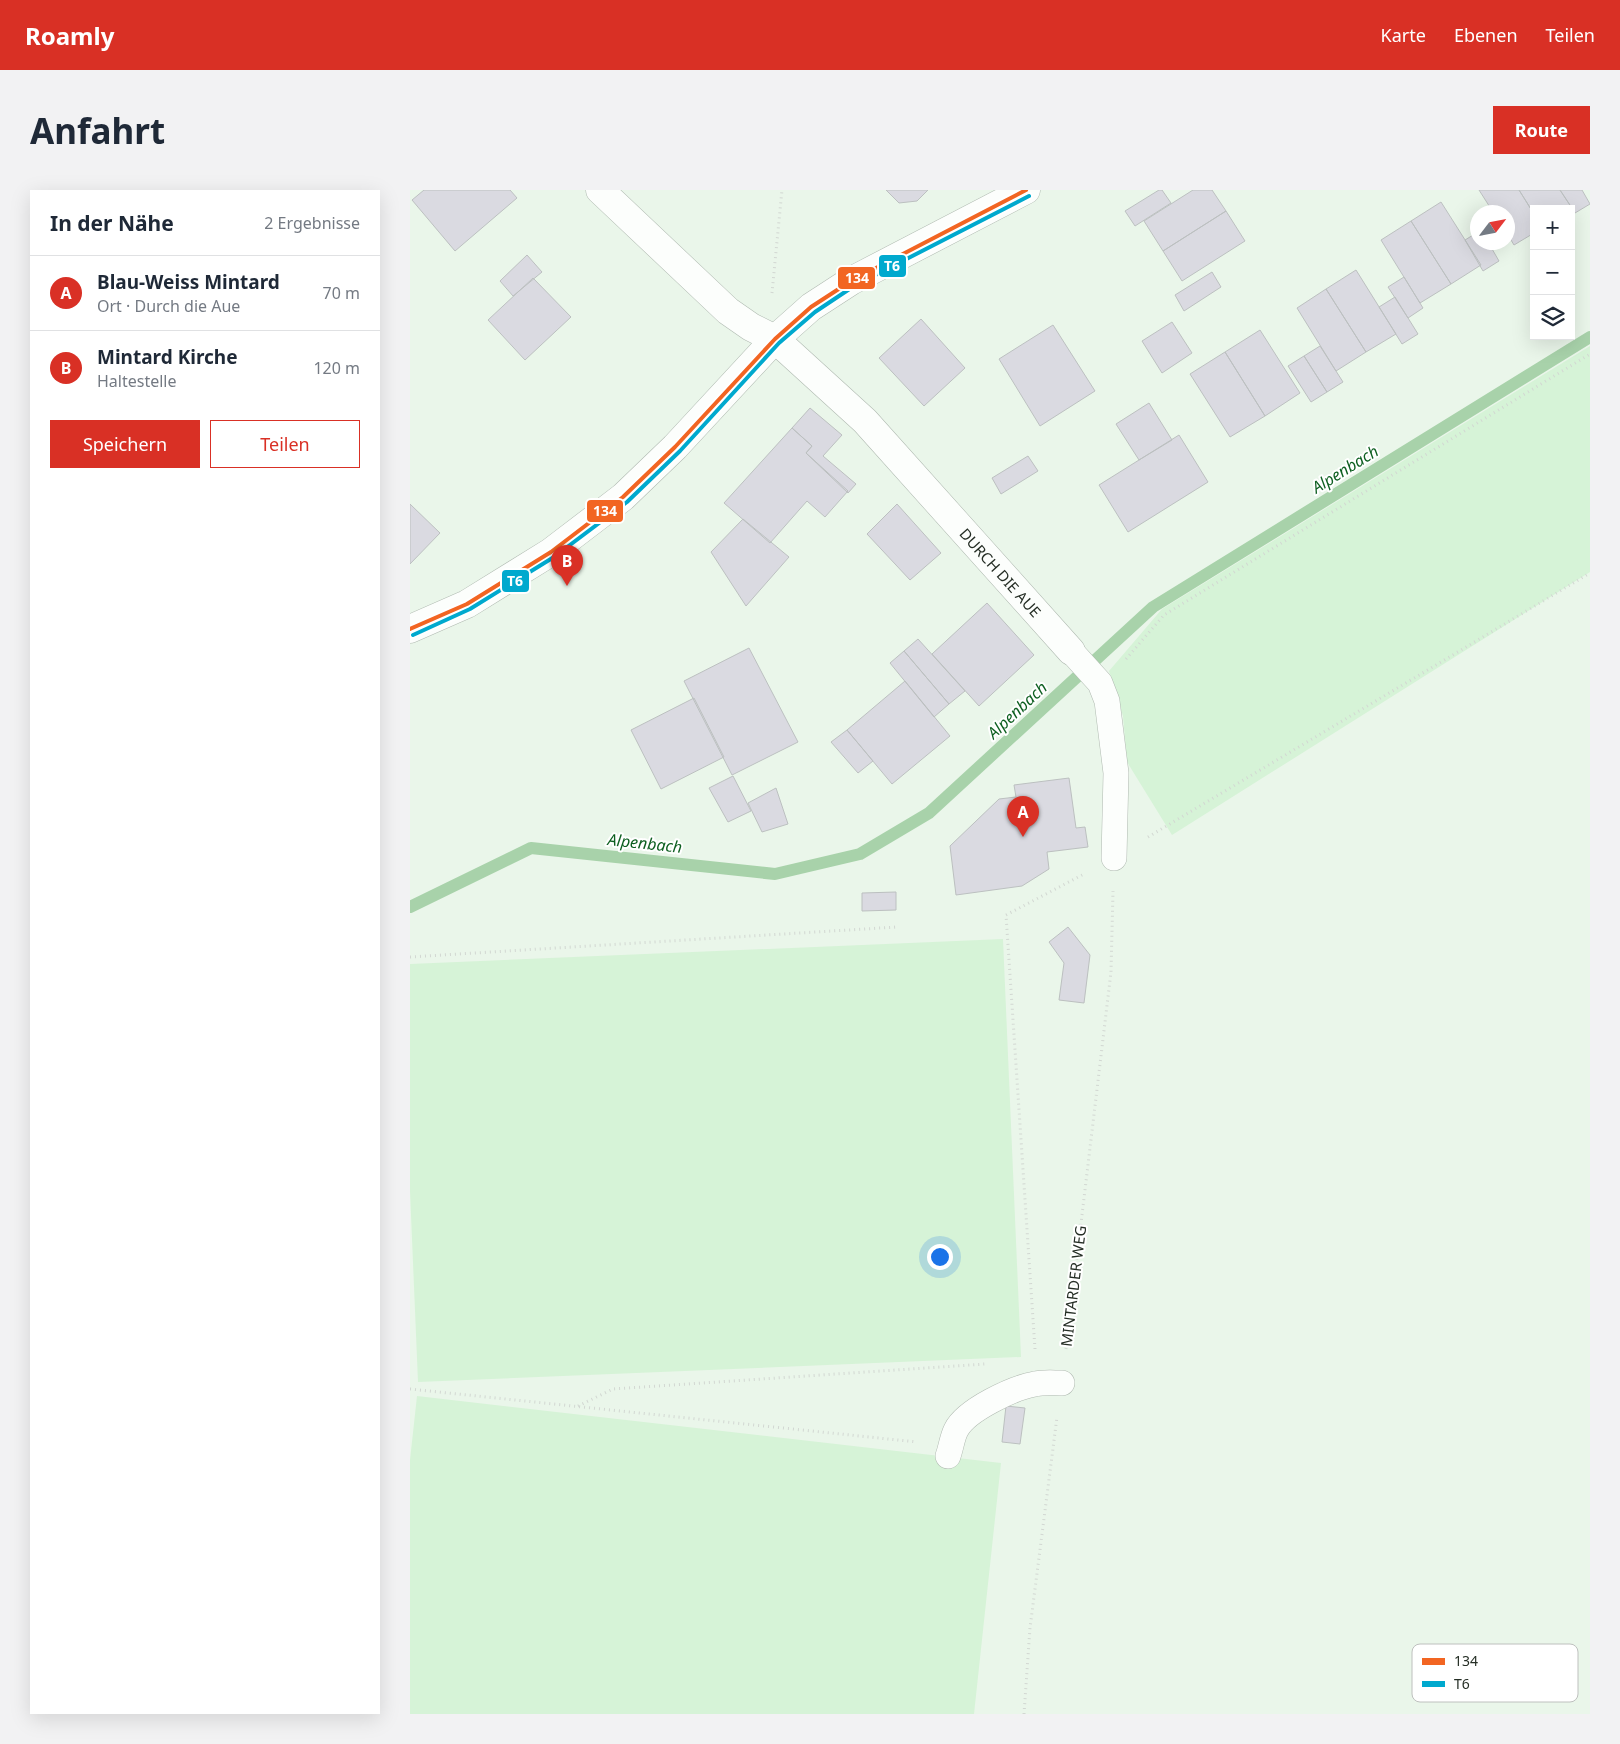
<!DOCTYPE html>
<html lang="de">
<meta charset="utf-8">
<style>
body{margin:0;font-family:"Noto Sans",sans-serif;background:#f2f2f3;color:#1f2937}
.controls{position:absolute;right:15px;top:15px;display:grid;overflow:hidden;border-radius:0px;box-shadow:0 5px 20px #0002}
.controls button{width:45px;height:45px;display:grid;place-items:center;padding:0;border:0;border-bottom:1px solid #e0e1e3;background:#fff;color:#1f2937;font:25px sans-serif}
.compass{position:absolute;left:1060px;top:15px;width:45px;height:45px;border-radius:50%;background:#fff;box-shadow:0 5px 20px #0002;rotate:58deg}
.you{position:absolute;left:529px;top:1066px;width:18px;height:18px;margin:-12px;border:4px solid #fff;border-radius:50%;background:#1a73e8;box-shadow:0 0 0 8px #1a73e833}
.badge{display:grid;place-items:center;width:32px;height:32px;border-radius:50%;background:#d93025;color:#fff;font-size:16px;font-weight:700}
.pin{position:absolute;translate:-50% -41px;filter:drop-shadow(0 1px 2px #0008)}
.pin::after{content:'';position:absolute;top:26px;width:18px;height:15px;background:inherit;clip-path:polygon(0 0,100% 0,50% 100%)}
.list{margin:0;padding:0;list-style:none}
h2{display:flex;justify-content:space-between;align-items:center;height:65px;margin:0;padding:0 20px;font-size:21px}
h2 small{font-size:16px;font-weight:400;color:#747a83}
.list li{display:grid;grid-template-columns:32px 1fr auto;gap:15px;align-items:center;box-sizing:border-box;height:75px;padding:0 20px;border-top:1px solid #e0e1e3}
.list b{display:block;font-size:19px;white-space:nowrap}
.list p{margin:0;font-size:16px;white-space:nowrap;color:#747a83}
.list em{font-size:16px;font-style:normal;color:#747a83}
.actions{display:flex;gap:10px;padding:15px 20px}
.actions a{flex:1;padding:11px 0;border:1px solid #d93025;border-radius:0px;text-align:center;font-size:18px;color:#d93025}
.actions .main{background:#d93025;color:#fff}
.icon{flex:none;width:28px;height:28px;fill:none;stroke:currentColor;stroke-width:2;stroke-linecap:round;stroke-linejoin:round}
.map{position:relative;flex:none;width:1180px;height:1524px;overflow:hidden;border-radius:0px}
header{display:flex;align-items:center;gap:30px;box-sizing:border-box;height:70px;padding:0 25px;background:#d93025;color:#fff}
header strong{font-size:24px}
nav{display:flex;gap:28px;margin-inline-start:auto;font-size:18px}
.intro{display:flex;align-items:center;justify-content:space-between;box-sizing:border-box;height:120px;padding:0 30px}
h1{margin:0;font-size:35px}
.button{padding:12px 22px;border-radius:0px;background:#d93025;color:#fff;font-size:18px;font-weight:700}
main{display:flex;gap:30px;padding:0 30px}
aside{flex:1;background:#fff;border-radius:0px;box-shadow:0 5px 20px #0002}
.map>svg:first-child{display:block}
.green{fill:#d6f3d7}
.lines{fill:none;stroke-linecap:round;stroke-linejoin:round}
.stream{stroke:#a8d2aa;stroke-width:12}
.building{fill:#dadae1;stroke:#bcc0c0}
.service-casing{stroke:#afb9b0;stroke-width:26}
.minor-casing{stroke:#afb9b0;stroke-width:29}
.secondary-casing{stroke:#afb9b0;stroke-width:29}
.path{stroke:#d2d7d2;stroke-width:3;stroke-dasharray:1 4;stroke-linecap:butt}
.service{stroke:#fcfefc;stroke-width:25}
.minor{stroke:#fcfefc;stroke-width:28}
.secondary{stroke:#fcfefc;stroke-width:28}
.bus-1-casing{stroke:#fff;stroke-width:8}
.bus-2-casing{stroke:#fff;stroke-width:8}
.bus-1{stroke:#f26522;stroke-width:4}
.bus-2{stroke:#00a9ce;stroke-width:4}
.labels{text-anchor:middle;dominant-baseline:central;stroke-width:4;stroke-linejoin:round;paint-order:stroke}
.street-label{font-size:15px;fill:#252e25;stroke:#fff}
.water-label{font-size:16px;font-style:italic;fill:#0d5f20;stroke:#fff}
.key{fill:#fff;stroke:#bec0be;stroke-width:1}
.key-label{font-size:14px;fill:#252e25}
.line-badge{stroke:#fff;stroke-width:2}
.badge-label{font-size:14px;text-anchor:middle;font-weight:bold;fill:#fff}
</style>
<header>
<strong>Roamly</strong>
<nav><a>Karte</a><a>Ebenen</a><a>Teilen</a></nav>
</header>
<div class="intro"><h1>Anfahrt</h1><a class="button">Route</a></div>
<main>
<aside>
<h2>In der Nähe<small>2 Ergebnisse</small></h2>
<ul class="list">
<li><span class="badge">A</span><div><b>Blau-Weiss Mintard</b><p>Ort · Durch die Aue</p></div><em>70 m</em></li>
<li><span class="badge">B</span><div><b>Mintard Kirche</b><p>Haltestelle</p></div><em>120 m</em></li>
</ul>
<div class="actions"><a class="main">Speichern</a><a>Teilen</a></div>
</aside>
<div class="map">
<svg width="1180" height="1524" viewBox="0 0 1180 1524">
<rect width="100%" height="100%" fill="#eaf6ea"/>
<path class="green" d="M1180 156V382L762 645 717 572 713 526 699 481 752 419Z
M593 749 611 1167 8 1192 0 1001V774Z
M7 1206 591 1273 564 1524H0V1270Z"/>
<g class="lines">
<path class="stream" d="M0 717 121 658 365 684 450 664 519 623 743 417 1180 147"/>
</g>
<path class="building" d="M14 0H100L107 8 45 61 2 10Z
M476 0H518L507 11 489 13Z
M749 0H752L761 13 725 36 715 21Z
M783 0H802L816 21 753 61 734 31Z
M1069 0H1109L1124 24V43L1104 55 1098 45V22H1083Z
M1109 0H1150L1162 18 1124 19V24Z
M1150 0H1172L1180 14 1165 23Z
M1031 12 1071 75 1041 94 1001 31Z
M816 21 835 51 772 91 753 61Z
M1001 31 1041 94 1010 113 971 50Z
M1068 42V52H1078L1089 71 1073 81 1055 50Z
M117 65 132 82 103 106 90 91Z
M946 80 986 144 956 162 916 99Z
M802 82 811 97 774 121 765 105Z
M994 87 1013 118 998 128 978 97Z
M123 88 161 127 115 170 78 130Z
M916 99 956 162 926 181 887 118Z
M985 107 1008 144 992 154 969 117Z
M511 129 555 178 514 216 469 168Z
M762 132 782 163 752 183 732 151Z
M643 135 685 201 630 236 589 169Z
M850 140 890 203 855 226 815 162Z
M910 156 933 192 917 202 894 166Z
M815 162 855 226 820 247 780 184Z
M894 166 917 202 901 212 878 176Z
M739 213 762 250 729 270 706 234Z
M400 218 432 245 413 266 446 294 438 303 396 263 402 256 382 238Z
M382 238 402 256 396 263 438 301 415 327 397 311 360 353 314 313Z
M769 245 798 292 718 342 689 295Z
M618 266 628 281 591 304 582 288Z
M0 314 30 343 0 374Z
M487 314 531 363 500 390 457 344Z
M333 329 379 367 336 416 301 362Z
M577 413 624 465 569 516 522 464Z
M508 449 555 501 539 514 494 461Z
M339 458 388 552 322 585 274 491Z
M494 461 539 514 524 527 480 473Z
M495 491 540 546 482 594 437 540Z
M284 508 314 567 251 599 221 540Z
M437 540 463 571 448 583 421 552Z
M323 586 341 621 318 632 299 598Z
M659 588 666 638 675 637 678 657 637 662 639 679 612 696 546 705 540 656 589 609 606 607 604 595Z
M366 598 378 634 352 642 338 613Z
M486 702V720L452 721V703Z
M658 737 680 765 674 813 649 810 654 773 639 752Z
M596 1216 615 1218 610 1254 592 1252Z"/>
<g class="lines">
<g class="service-casing">
<path id="service" d="M661 461 690 493 697 511 706 583 704 668
M538 1266C541 1258 542 1248 546 1240 556 1220 603 1198 625 1194 633 1192 643 1193 652 1193"/>
</g>
<g class="minor-casing">
<g id="minor">
<path id="s1" d="M190 0 318 121 341 137 365 149 455 231 661 461"/>
</g>
</g>
<g class="secondary-casing">
<path id="secondary" d="M0 439 57 414 141 362 213 307 265 257 365 149 401 117 441 91 616 0"/>
</g>
<path class="path" d="M362 103 372 0
M716 469 754 425 1180 164
M738 647 1180 383
M0 767 487 737
M625 1159 596 725 674 684
M656 1159 701 782 703 701
M0 1199 507 1252
M168 1216 203 1199 575 1174
M614 1524 620 1438 647 1227"/>
<use href="#service" class="service"/>
<use href="#minor" class="minor"/>
<use href="#secondary" class="secondary"/>
<g class="bus-1-casing">
<path id="bus-1" d="M0 439 57 414 141 362 213 307 265 257 365 149 401 117 441 91 616 0"/>
</g>
<g class="bus-2-casing">
<path id="bus-2" d="M3 445 60 419 144 367 217 312 270 261 369 153 405 122 444 96 619 6"/>
</g>
<use href="#bus-1" class="bus-1"/>
<use href="#bus-2" class="bus-2"/>
</g>
<g class="labels">
<g class="street-label">
<text stroke="none"><textPath href="#s1" startOffset="556">DURCH DIE AUE</textPath></text>
<text transform="translate(663 1096) rotate(-83)">MINTARDER WEG</text>
</g>
<g class="water-label">
<text transform="translate(935 279) rotate(-32)">Alpenbach</text>
<text transform="translate(607 520) rotate(-43)">Alpenbach</text>
<text transform="translate(235 653) rotate(6)">Alpenbach</text>
</g>
</g>
<rect x="1002" y="1454" width="166" height="58" rx="8" class="key"/>
<rect x="1012" y="1468" width="23" height="7" fill="#f26522"/>
<rect x="1012" y="1491" width="23" height="6" fill="#00a9ce"/>
<g class="key-label">
<text x="1044" y="1476">134</text>
<text x="1044" y="1499">T6</text>
</g>
<g class="line-badge">
<rect x="468" y="64" width="29" height="24" rx="5" fill="#00a9ce"/>
<rect x="427" y="76" width="39" height="24" rx="5" fill="#f26522"/>
<rect x="176" y="309" width="38" height="24" rx="5" fill="#f26522"/>
<rect x="91" y="379" width="29" height="24" rx="5" fill="#00a9ce"/>
</g>
<g class="badge-label">
<text x="482" y="81">T6</text>
<text x="447" y="93">134</text>
<text x="195" y="326">134</text>
<text x="105" y="396">T6</text>
</g>
</svg>
<div class="controls">
<button>+</button>
<button>−</button>
<button><svg class="icon" aria-label="layers" viewBox="0 0 24 24"><path d="M12 4l9 5-9 5-9-5zM3 14l9 5 9-5"/></svg></button>
</div>
<svg class="compass" viewBox="-18 -18 36 36"><path d="M0-13l5 13h-10z" fill="#e53935"/><path d="M0 13l5-13h-10z" fill="#747a83"/></svg>
<div class="you"></div>
<div class="pin badge" style="left:613px;top:647px">A</div>
<div class="pin badge" style="left:157px;top:396px">B</div>
</div>
</main>
